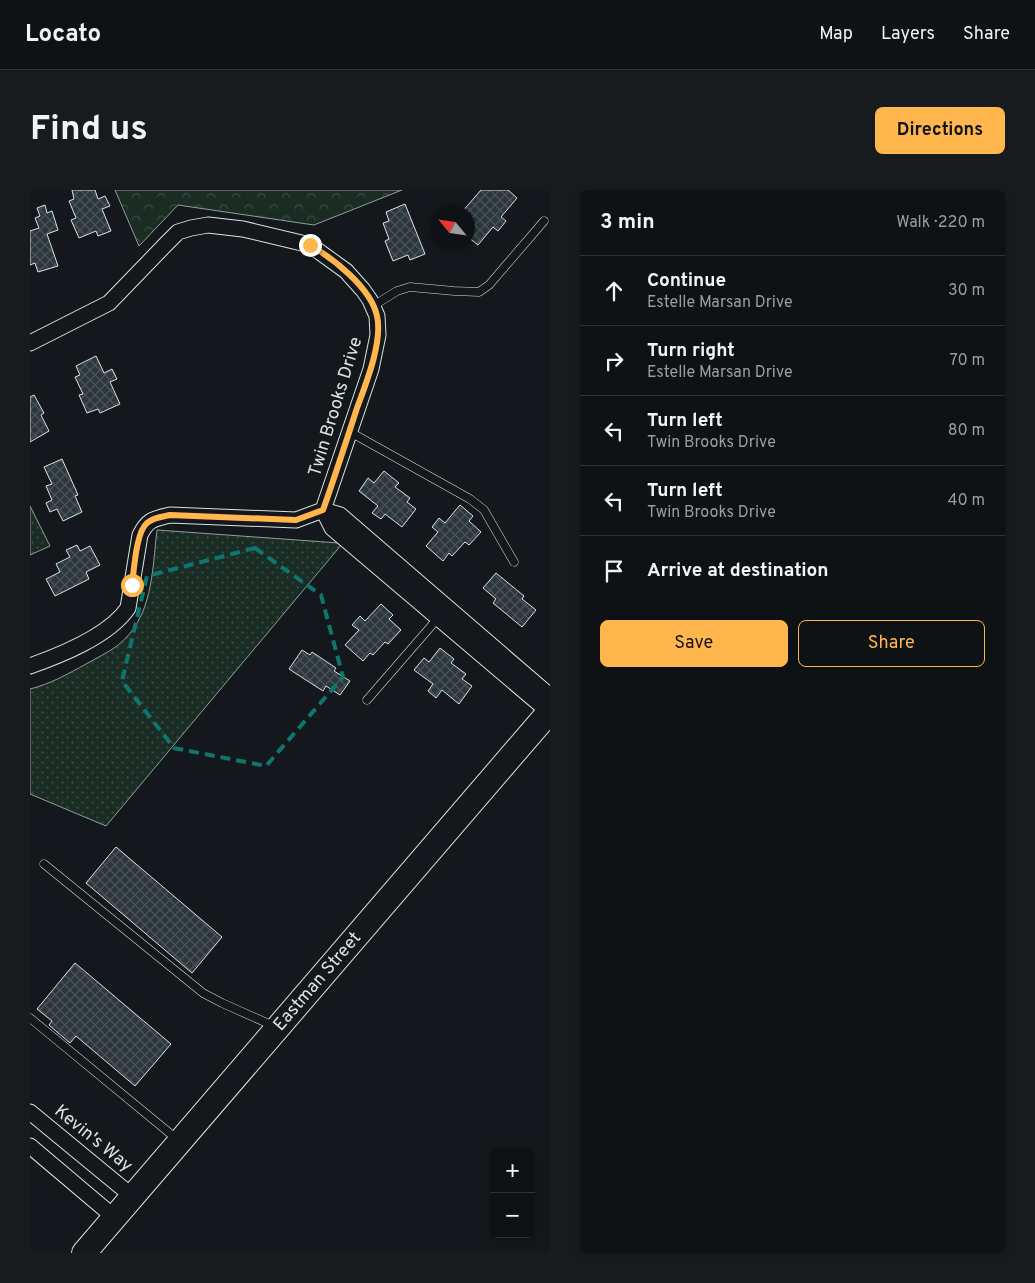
<!DOCTYPE html>
<meta charset="utf-8">
<style>
body{margin:0;font-family:Overpass,sans-serif;background:#181b1e;color:#f1f3f6}
.controls{position:absolute;right:15px;bottom:15px;display:grid;overflow:hidden;border-radius:8px;box-shadow:0 2px 8px #0003}
.controls button{width:45px;height:45px;display:grid;place-items:center;padding:0;border:0;border-bottom:1px solid #2f3234;background:#0f1215;color:#f1f3f6;font:25px sans-serif}
.compass{position:absolute;left:400px;top:15px;width:45px;height:45px;border-radius:50%;background:#0f1215;box-shadow:0 2px 8px #0003;rotate:299deg}
.stop{position:absolute;width:15px;height:15px;margin:-11px;border:4px solid #ffb74d;border-radius:50%;background:#fff}
.stop.end{background:#ffb74d;border-color:#fff;box-shadow:0 1px 5px #0008}
.list{margin:0;padding:0;list-style:none}
h2{display:flex;justify-content:space-between;align-items:center;height:65px;margin:0;padding:0 20px;font-size:21px}
h2 small{font-size:16px;font-weight:400;color:#9b9ea0}
.list li{display:grid;grid-template-columns:32px 1fr auto;gap:15px;align-items:center;box-sizing:border-box;height:70px;padding:0 20px;border-top:1px solid #2f3234}
.list b{display:block;font-size:19px;white-space:nowrap}
.list p{margin:0;font-size:16px;white-space:nowrap;color:#9b9ea0}
.list em{font-size:16px;font-style:normal;color:#9b9ea0}
.actions{display:flex;gap:10px;padding:15px 20px}
.actions a{flex:1;padding:11px 0;border:1px solid #ffb74d;border-radius:8px;text-align:center;font-size:18px;color:#ffb74d}
.actions .main{background:#ffb74d;color:#111}
.icon{flex:none;width:28px;height:28px;fill:none;stroke:currentColor;stroke-width:2;stroke-linecap:round;stroke-linejoin:round}
.map{position:relative;flex:none;width:520px;height:1063px;overflow:hidden;border-radius:8px}
header{display:flex;align-items:center;gap:30px;box-sizing:border-box;height:70px;padding:0 25px;background:#0f1215;border-bottom:1px solid #2f3234}
header strong{font-size:24px}
nav{display:flex;gap:28px;margin-inline-start:auto;font-size:18px}
.intro{display:flex;align-items:center;justify-content:space-between;box-sizing:border-box;height:120px;padding:0 30px}
h1{margin:0;font-size:35px}
.button{padding:12px 22px;border-radius:8px;background:#ffb74d;color:#111;font-size:18px;font-weight:700}
main{display:flex;gap:30px;padding:0 30px}
aside{flex:1;background:#0f1215;border-radius:8px;box-shadow:0 2px 8px #0003}
.map>svg:first-child{display:block}
.forest{fill:url(#forest-crowns);stroke:#939e99}
.park{fill:url(#park-dots);stroke:#939e99}
.building{fill:url(#building-cross-hatch);stroke:#d8e6dc}
.lines{fill:none;stroke-linecap:round;stroke-linejoin:round}
.service-casing{stroke:#d8e6dc;stroke-width:9}
.minor-casing{stroke:#d8e6dc;stroke-width:17}
.primary-casing{stroke:#d8e6dc;stroke-width:26}
.service{stroke:#14181c;stroke-width:8}
.minor{stroke:#14181c;stroke-width:15}
.primary{stroke:#14181c;stroke-width:24}
.route{stroke:#ffb74d;stroke-width:6}
.marked{fill:none;stroke:#0f766e;stroke-width:4;stroke-dasharray:10 6;stroke-linejoin:round}
.labels{text-anchor:middle;dominant-baseline:central;stroke-width:4;stroke-linejoin:round;paint-order:stroke}
.street-label{font-size:18px;fill:#d8e6dc;stroke:#14181c}
</style>
<header>
<strong>Locato</strong>
<nav><a>Map</a><a>Layers</a><a>Share</a></nav>
</header>
<div class="intro"><h1>Find us</h1><a class="button">Directions</a></div>
<main>
<div class="map">
<svg width="520" height="1063" viewBox="0 0 520 1063">
<defs>
<pattern id="forest-crowns" width="20" height="18" patternUnits="userSpaceOnUse" patternTransform="scale(1.25)"><rect width="20" height="18" fill="#1a2d24"/><path d="M2 6a3 3 0 1 1 6 0M12 15a3 3 0 1 1 6 0" fill="none" stroke="#3b4b43"/></pattern>
<pattern id="park-dots" width="8" height="8" patternUnits="userSpaceOnUse" patternTransform="scale(1.25)"><rect width="8" height="8" fill="#1a2d24"/><path d="M2 2h.1M6 6h.1" fill="none" stroke="#3b4b43" stroke-width="1.8" stroke-linecap="round"/></pattern>
<pattern id="building-cross-hatch" width="8" height="8" patternUnits="userSpaceOnUse" patternTransform="scale(1.25)"><rect width="8" height="8" fill="#2c363c"/><path d="M0 0l8 8M0 8l8-8" fill="none" stroke="#4a5358"/></pattern>
</defs>
<rect width="100%" height="100%" fill="#14181c"/>
<path class="forest" d="M85 0H372L284 35 148 15 109 56Z"/>
<path class="park" d="M0 316 20 356 0 365Z
M127 340 309 353 312 354 76 636 0 604V499C20 494 38 484 56 474 67 468 77 463 87 456 123 428 122 382 127 340Z"/>
<path class="building" d="M42 0H65L68 9 75 6 80 16 72 19 81 41 68 46 66 41 49 48 41 30 46 28 39 11 44 9Z
M451 0H478L487 8 471 27 476 31 468 41 463 37 448 55 438 47V22H432Z
M375 14 395 64 380 70 378 65 363 71 355 51 359 49 353 33 359 31 356 22Z
M15 15 17 23 22 21 28 40 17 44 28 76 8 82 5 73 0 75V41L9 38 5 28 10 26 7 18Z
M66 166 74 183 82 179 87 189 80 192 90 214 70 223 68 219 57 223 49 205 53 204 45 187 50 185 46 176Z
M4 205 14 223 11 225 19 241 0 252V207Z
M32 269 48 305 45 306 52 322 33 331 27 319 20 322 16 313 22 310 16 296 22 294 14 277Z
M354 281 369 293 365 297 380 308 377 312 386 319 372 337 355 324 351 329 342 323 348 316 329 301 338 288 344 293Z
M430 315 443 326 439 331 451 342 439 355 435 352 422 366 419 363 413 371 396 356 408 342 402 337 409 328 415 333Z
M47 355 50 361 60 356 70 375 56 382 59 389 25 406 16 389 30 382 26 374 40 367 36 360Z
M466 383 494 406 492 409 506 420 492 437 463 413 466 409 453 398Z
M351 414 363 425 359 429 371 440 358 454 355 452 343 465 340 463 333 471 315 455 329 440 322 435 330 426 335 431Z
M410 458 424 469 421 473 436 484 432 489 442 496 429 514 412 500 406 508 398 501 403 494 384 480 394 468 399 472Z
M272 460 280 465 282 462 306 478 304 481 320 491 310 505 296 496 293 501 259 479Z
M86 657 192 747 162 783 56 693Z
M45 773 141 854 105 896 46 846 40 853 19 835 22 831 7 819Z"/>
<g class="lines">
<g class="service-casing">
<path id="service" d="M343 116 367 101 380 97 424 101 449 102 459 95 514 31
M320 242 440 309 454 320 484 372
M337 510 409 427
M14 674 173 803 192 813 246 837
M0 828 148 950"/>
</g>
<g class="minor-casing">
<path id="minor" d="M0 153 79 113 137 53 148 42 161 38 178 35 213 39 280 55 316 81 333 100 340 110 347 126 348 145 341 179 293 320 302 338 519 522
M293 320 310 325 520 506
M0 476C31 465 79 446 98 418L110 345C118 329 124 329 140 325L266 330 293 320
M0 922 102 1006
M0 956 84 1027"/>
</g>
<g class="primary-casing">
<g id="primary">
<path id="s1" d="M54 1063 520 521"/>
</g>
</g>
<use href="#service" class="service"/>
<use href="#minor" class="minor"/>
<use href="#primary" class="primary"/>
</g>
<g class="lines">
<path class="route" d="M102 395C104 380 106 342 117 333 124 327 132 327 140 325L266 330 293 320C305 286 316 252 327 218 336 194 353 151 347 126 341 98 304 69 280 55"/>
</g>
<path class="marked" d="M225 358 291 405 313 487 236 576 144 558 92 491 117 386Z"/>
<g class="labels">
<g class="street-label">
<text transform="translate(306 217) rotate(-73)">Twin Brooks Drive</text>
<text stroke="none"><textPath href="#s1" startOffset="358">Eastman Street</textPath></text>
<text transform="translate(63 949) rotate(39)">Kevin's Way</text>
</g>
</g>
</svg>
<div class="controls">
<button>+</button>
<button>−</button>
</div>
<svg class="compass" viewBox="-18 -18 36 36"><path d="M0-13l5 13h-10z" fill="#e53935"/><path d="M0 13l5-13h-10z" fill="#9b9ea0"/></svg>
<div class="stop" style="left:102px;top:395px"></div>
<div class="stop end" style="left:280px;top:55px"></div>
</div>
<aside>
<h2>3 min<small>Walk · 220 m</small></h2>
<ul class="list">
<li><svg class="icon" aria-label="ahead" viewBox="0 0 24 24"><path d="M12 20V5M6 11l6-6 6 6"/></svg><div><b>Continue</b><p>Estelle Marsan Drive</p></div><em>30 m</em></li>
<li><svg class="icon" aria-label="right" viewBox="0 0 24 24"><path d="M7 20v-9h11M14 6l5 5-5 5"/></svg><div><b>Turn right</b><p>Estelle Marsan Drive</p></div><em>70 m</em></li>
<li><svg class="icon" aria-label="left" viewBox="0 0 24 24"><path d="M17 20v-9H6M10 6l-5 5 5 5"/></svg><div><b>Turn left</b><p>Twin Brooks Drive</p></div><em>80 m</em></li>
<li><svg class="icon" aria-label="left" viewBox="0 0 24 24"><path d="M17 20v-9H6M10 6l-5 5 5 5"/></svg><div><b>Turn left</b><p>Twin Brooks Drive</p></div><em>40 m</em></li>
<li><svg class="icon" aria-label="arrive" viewBox="0 0 24 24"><path d="M6 21V4h12l-3 4 3 4H6"/></svg><div><b>Arrive at destination</b></div></li>
</ul>
<div class="actions"><a class="main">Save</a><a>Share</a></div>
</aside>
</main>
